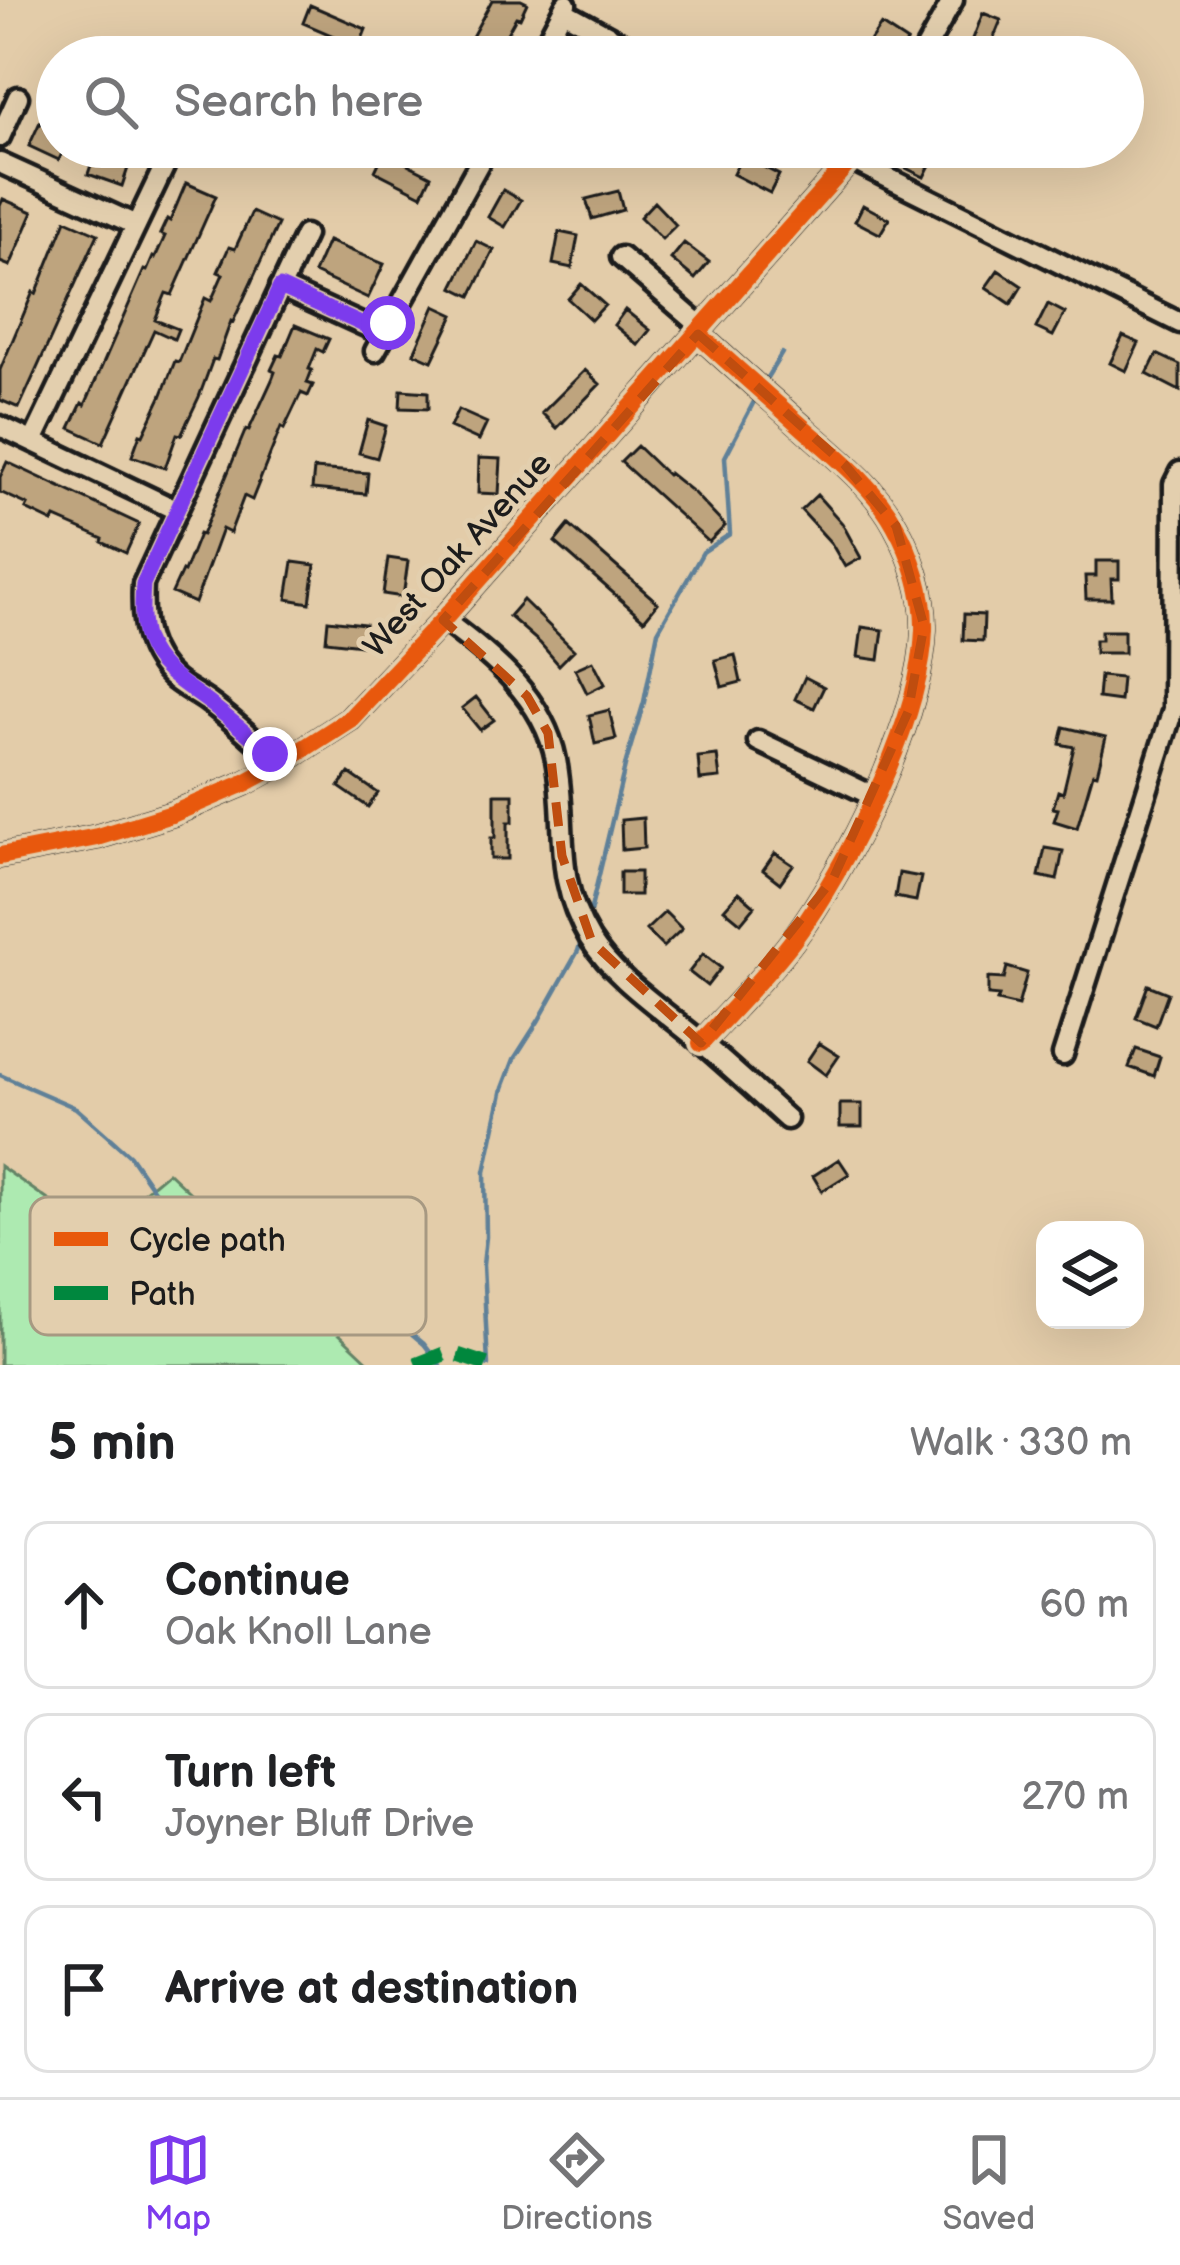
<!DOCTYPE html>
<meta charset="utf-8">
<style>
body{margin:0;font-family:"Balsamiq Sans",sans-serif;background:#f6f6f6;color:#202124}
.controls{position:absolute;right:36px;bottom:36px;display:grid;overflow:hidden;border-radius:24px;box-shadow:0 12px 48px #0002}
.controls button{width:108px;height:108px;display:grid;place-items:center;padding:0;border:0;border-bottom:3px solid #e0e0e0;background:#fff;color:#202124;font:60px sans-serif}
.stop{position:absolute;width:36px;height:36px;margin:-27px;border:9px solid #7c3aed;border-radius:50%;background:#fff}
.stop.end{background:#7c3aed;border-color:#fff;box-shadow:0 3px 12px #0008}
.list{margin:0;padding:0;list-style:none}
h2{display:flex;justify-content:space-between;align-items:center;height:156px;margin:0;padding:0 48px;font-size:51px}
h2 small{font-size:39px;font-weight:400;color:#757577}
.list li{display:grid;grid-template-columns:78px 1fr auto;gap:36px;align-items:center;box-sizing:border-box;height:168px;margin:0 24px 24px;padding:0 24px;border:3px solid #e0e0e0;border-radius:24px}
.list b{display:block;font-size:45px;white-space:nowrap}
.list p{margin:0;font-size:39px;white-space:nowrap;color:#757577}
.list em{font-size:39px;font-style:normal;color:#757577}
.icon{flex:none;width:66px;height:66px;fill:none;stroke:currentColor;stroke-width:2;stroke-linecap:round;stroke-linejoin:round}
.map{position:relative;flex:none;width:1180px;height:1365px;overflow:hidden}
.search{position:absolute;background:#fff;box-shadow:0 12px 48px #0002;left:36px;right:36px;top:36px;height:132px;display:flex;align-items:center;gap:30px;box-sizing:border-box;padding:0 42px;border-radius:66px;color:#757577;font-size:45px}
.sheet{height:732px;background:#fff}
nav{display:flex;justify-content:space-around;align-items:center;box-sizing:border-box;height:168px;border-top:3px solid #e0e0e0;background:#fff;font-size:33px;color:#757577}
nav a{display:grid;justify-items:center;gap:6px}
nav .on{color:#7c3aed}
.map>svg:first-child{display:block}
.green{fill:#adeab1;stroke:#648366;stroke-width:3}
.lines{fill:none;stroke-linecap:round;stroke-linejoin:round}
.stream{stroke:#5f8098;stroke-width:4.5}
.building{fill:#bea47e;stroke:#1c1c1c;stroke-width:3}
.minor-casing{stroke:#1c1c1c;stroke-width:27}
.minor{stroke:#e3cfae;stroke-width:18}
.quiet{stroke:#00873e;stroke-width:15;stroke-dasharray:30 15;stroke-linecap:butt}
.cycleway-casing{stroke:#e3cfae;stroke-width:26}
.cycleway{stroke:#e8590c;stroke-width:18}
.route{stroke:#7c3aed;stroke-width:15}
.marked{fill:none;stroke:#bf4d0f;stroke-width:9;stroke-dasharray:24 15;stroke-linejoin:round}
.labels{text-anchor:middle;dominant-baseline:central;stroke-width:10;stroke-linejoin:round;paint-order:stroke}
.street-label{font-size:33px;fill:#1c1c1c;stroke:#e3cfae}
.key{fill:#e3cfae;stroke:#a79982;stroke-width:3}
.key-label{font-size:33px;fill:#1c1c1c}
</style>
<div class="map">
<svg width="1180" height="1365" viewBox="0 0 1180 1365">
<rect width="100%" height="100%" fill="#e3cca9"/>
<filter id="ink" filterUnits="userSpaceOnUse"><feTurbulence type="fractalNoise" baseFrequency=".00833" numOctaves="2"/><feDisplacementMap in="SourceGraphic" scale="24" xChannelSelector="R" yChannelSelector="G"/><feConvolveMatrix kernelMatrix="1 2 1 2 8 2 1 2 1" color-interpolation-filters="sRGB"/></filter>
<g filter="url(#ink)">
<path class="green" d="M0 1166 95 1233 168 1172 372 1365H0Z"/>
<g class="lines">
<path class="stream" d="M763 384 782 353
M588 921 626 762 644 702 658 631 703 552 730 534 725 457 758 394
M0 1075 76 1108 130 1156 159 1198 209 1229 265 1248 372 1295 400 1324 424 1344 440 1365
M488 1365 483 1265 486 1237 485 1172 503 1088 514 1059 539 1020 578 951 582 937"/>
</g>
<path class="building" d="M492 0H521L527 3 520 18 516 17 494 57H450L458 41 467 46Z
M310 5 366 29 359 47 303 23Z
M983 13 1001 20 986 57H966Z
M881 25 907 42 897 57H888L868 44Z
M40 122 57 129V147H65L59 160 29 146Z
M909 147H939L924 177 900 165Z
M96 150 130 162 122 186 88 174Z
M384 152 431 176 422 195 375 171Z
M742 156 779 175 770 193 733 174Z
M186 183 216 196 172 295 166 293 155 320 178 329 174 339 154 330 103 443 70 428 82 403 85 405 144 270 147 271 153 257 155 258 165 236 160 234 167 219 170 221Z
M503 190 521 200 505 227 488 217Z
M618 191 623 210 592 219 586 199Z
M3 199 33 212 10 266 0 262V206Z
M654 202 676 225 662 239 640 217Z
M863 205 889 219 880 234 855 221Z
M252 212 278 224 233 322 231 321 217 360 213 359 199 397 181 435 177 434 165 468 132 456 140 434 143 435 161 397 175 361 179 362 205 298 211 301 223 274 218 272 229 247 235 249Z
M66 220 98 234 19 408 0 400V370L33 292 36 294Z
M559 232 578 236 572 268 553 264Z
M328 241 384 264 368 298 314 273Z
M476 241 494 250 471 296 453 287Z
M684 243 709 262 695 279 671 259Z
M998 270 1022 286 1011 304 986 287Z
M581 284 605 305 591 320 568 299Z
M1048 304 1065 313 1053 336 1036 328Z
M435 306 454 315 432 361 414 353Z
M625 310 650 330 638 345 614 325Z
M295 325 329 339 323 352 317 349 309 369 312 370 307 383 313 385 308 396 301 393 284 429 281 427 252 500 244 496 230 533 222 529 195 603 172 593 182 571 184 572 199 534 202 535 246 429 249 430 272 380 275 372 271 370 278 355 282 356Z
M1123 336 1139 343 1126 371 1110 363Z
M1157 354 1180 365V391L1147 374Z
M585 370 600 384 557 428 542 413Z
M401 390 428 392V409L400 408Z
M458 410 487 423 479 440 450 427Z
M368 420 386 426 377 458 359 453Z
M637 446 667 475 669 473 694 493 725 526 709 542 621 462Z
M479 458 501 459 499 494 478 493Z
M7 462 139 524 126 553 102 542 103 539 55 518 53 522 26 509 28 505 0 492V477Z
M314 469 368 473 366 494 312 489Z
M817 495 842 523 861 558 845 567 831 543 801 510Z
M569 525 658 603 644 620 555 542Z
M388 558 408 561 403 597 383 594Z
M1096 561H1119V579H1111L1112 599H1086L1085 576H1096Z
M293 562 315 565 310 603 287 599Z
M523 600 574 650 559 665 540 643 509 616Z
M964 614 984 615 983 641 963 640Z
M328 620 365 624 362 645 326 641Z
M862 627 883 630 879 660 858 657Z
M1101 631H1124V653H1095V640H1101Z
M735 655 741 682 722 687 715 660Z
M593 661 605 684 587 693 575 669Z
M1100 676 1122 678 1120 701 1098 698Z
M805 677 824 687 814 708 795 699Z
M476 697 494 720 480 730 462 708Z
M609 710 616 739 595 744 589 715Z
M1064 727 1106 737 1097 774 1093 773 1077 828 1054 821 1058 809 1053 808 1058 791 1063 793 1074 747 1060 744Z
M717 755 720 778 700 780 698 757Z
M349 773 378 793 368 807 339 787Z
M495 794H513V822H508V859H491V838H495Z
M643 818 644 848 622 850 621 820Z
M1045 848 1063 851 1057 880 1039 876Z
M775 853 793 865 780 883 763 870Z
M620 872H640V895H620Z
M899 873 921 877 916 901 895 897Z
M739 892 755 906 741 923 724 909Z
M665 912 682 929 663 947 646 930Z
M703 954 721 968 707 986 689 972Z
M1007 967 1027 973 1018 1006 997 1001 999 996 988 995V978L1004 979Z
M1148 985 1168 993 1156 1026 1136 1018Z
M819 1043 839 1056 826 1075 807 1061Z
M1136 1049 1160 1057 1154 1076 1129 1067Z
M840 1104H862V1127H840Z
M839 1159 849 1174 822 1191 813 1176Z"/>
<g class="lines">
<g class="minor-casing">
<path id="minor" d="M563 11 647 57
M538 57 566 4
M921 57 953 0
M0 137 18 97
M813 147 827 155 852 160 1180 323
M0 163 136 225
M621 257 703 328
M280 287 383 334
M698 334C734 367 771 399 808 432 839 459 875 488 895 525 912 555 925 595 924 630 921 721 847 867 793 940 766 976 732 1009 701 1043
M375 351 488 147
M0 426 176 510
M33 441 164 167
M443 620C491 655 544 698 556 760 569 827 551 874 590 939 614 977 656 1005 690 1033 723 1061 755 1090 787 1119
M758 741 875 797
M280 764C257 742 233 720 207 701 197 694 185 688 175 680 145 654 141 621 143 584L305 235
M0 856 97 837 172 814 245 783 280 764 350 719 443 620 862 147
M1063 1055 1173 709 1174 484 1180 472"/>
</g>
<use href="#minor" class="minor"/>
<path class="quiet" d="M416 1365 449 1352 488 1365"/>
<g class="cycleway-casing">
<path id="cycleway" d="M698 334C734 367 771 399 808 432 839 459 875 488 895 525 912 555 925 595 924 630 921 721 847 867 793 940 766 976 732 1009 701 1043
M0 856 97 837 172 814 245 783 280 764 350 719 443 620 862 147"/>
</g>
<use href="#cycleway" class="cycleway"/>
</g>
</g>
<g class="lines" filter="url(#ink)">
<path class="route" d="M270 754C252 737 232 721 212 705 188 686 158 672 146 640 140 622 142 602 143 584L280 287 383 334 388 323"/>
</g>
<path class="marked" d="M698 334 844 464 896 526 924 626 908 712 833 879 701 1043 592 942 562 856 548 733 527 696 443 620Z"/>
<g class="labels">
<g class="street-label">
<text transform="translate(458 555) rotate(-48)">West Oak Avenue</text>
</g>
</g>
<rect x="30" y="1197" width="396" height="138" rx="18" class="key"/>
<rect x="54" y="1232" width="54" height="14" fill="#e8590c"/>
<rect x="54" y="1286" width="54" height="14" fill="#00873e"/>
<g class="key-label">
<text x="129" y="1251">Cycle path</text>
<text x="129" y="1305">Path</text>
</g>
</svg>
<div class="controls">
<button><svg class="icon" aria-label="layers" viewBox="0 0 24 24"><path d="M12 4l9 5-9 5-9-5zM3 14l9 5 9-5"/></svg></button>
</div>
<div class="stop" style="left:388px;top:323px"></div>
<div class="stop end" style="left:270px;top:754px"></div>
<div class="search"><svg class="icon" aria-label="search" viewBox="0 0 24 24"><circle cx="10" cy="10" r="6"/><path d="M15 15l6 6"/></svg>Search here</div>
</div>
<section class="sheet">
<h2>5 min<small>Walk · 330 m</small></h2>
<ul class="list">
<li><svg class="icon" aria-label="ahead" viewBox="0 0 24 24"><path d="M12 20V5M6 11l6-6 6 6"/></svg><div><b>Continue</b><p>Oak Knoll Lane</p></div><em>60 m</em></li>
<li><svg class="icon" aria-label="left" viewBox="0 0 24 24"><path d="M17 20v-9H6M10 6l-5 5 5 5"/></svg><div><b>Turn left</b><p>Joyner Bluff Drive</p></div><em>270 m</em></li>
<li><svg class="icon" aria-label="arrive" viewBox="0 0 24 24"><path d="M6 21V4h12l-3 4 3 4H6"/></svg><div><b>Arrive at destination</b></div></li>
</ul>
</section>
<nav>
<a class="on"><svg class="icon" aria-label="map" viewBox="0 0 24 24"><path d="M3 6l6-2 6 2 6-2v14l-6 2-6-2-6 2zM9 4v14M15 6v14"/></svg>Map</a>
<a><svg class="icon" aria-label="directions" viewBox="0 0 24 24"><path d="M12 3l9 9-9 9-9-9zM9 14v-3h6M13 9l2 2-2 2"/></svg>Directions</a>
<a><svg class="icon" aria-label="saved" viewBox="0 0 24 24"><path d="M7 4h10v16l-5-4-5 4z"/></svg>Saved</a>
</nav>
